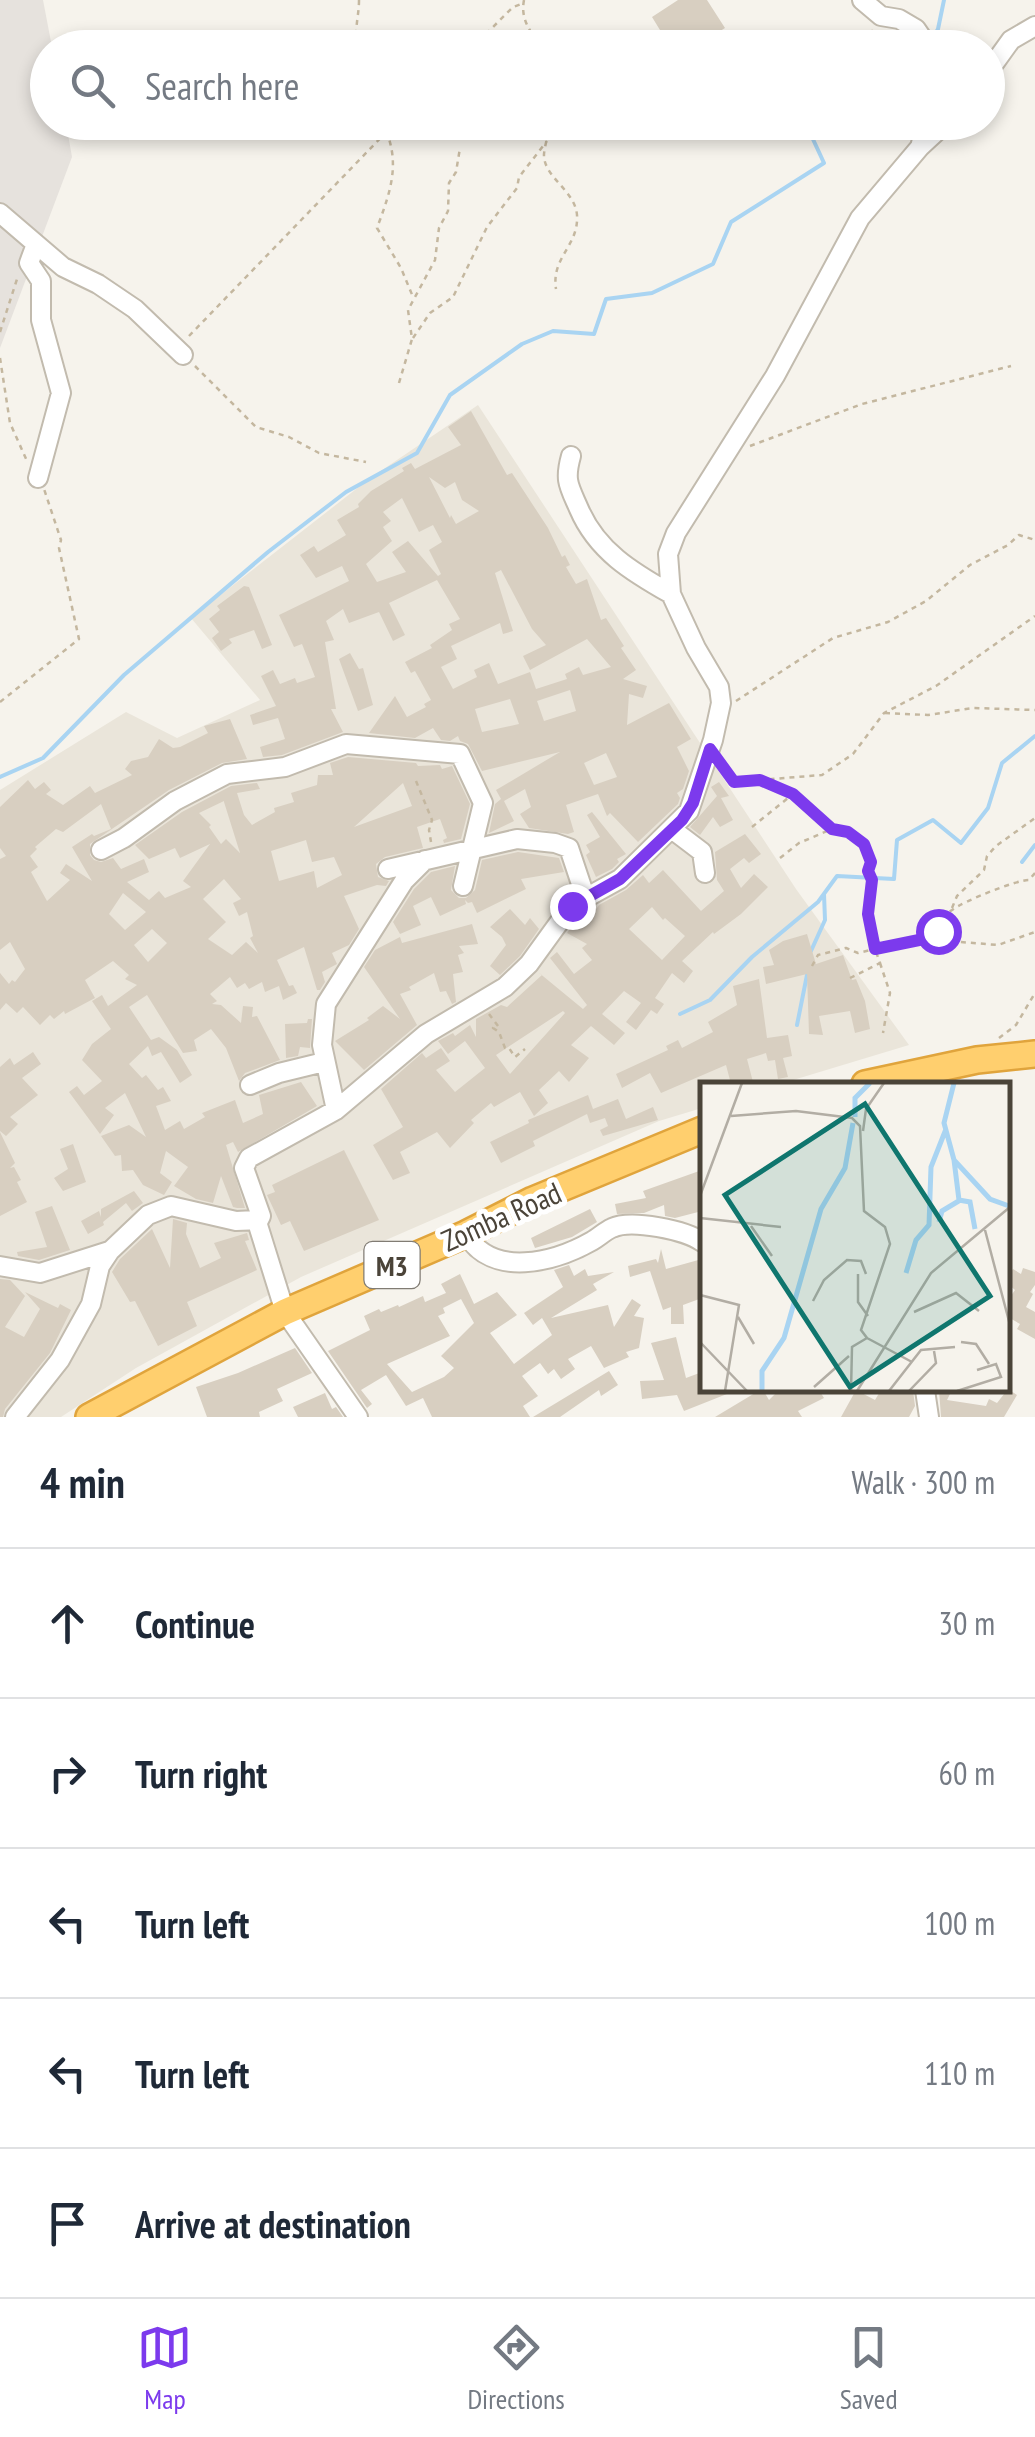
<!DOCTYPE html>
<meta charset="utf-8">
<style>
body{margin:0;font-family:"PT Sans Narrow",sans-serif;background:#f6f6f7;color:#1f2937}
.stop{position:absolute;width:30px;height:30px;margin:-22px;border:8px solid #7c3aed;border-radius:50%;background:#fff}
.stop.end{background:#7c3aed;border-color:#fff;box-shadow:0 2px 10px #0008}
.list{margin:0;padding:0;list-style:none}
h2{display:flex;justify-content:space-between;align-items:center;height:130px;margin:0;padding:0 40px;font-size:42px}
h2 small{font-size:32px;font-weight:400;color:#747a83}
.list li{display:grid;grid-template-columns:65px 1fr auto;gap:30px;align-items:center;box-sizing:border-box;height:150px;padding:0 40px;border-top:2px solid #e0e1e3}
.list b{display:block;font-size:38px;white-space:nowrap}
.list em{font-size:32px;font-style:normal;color:#747a83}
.icon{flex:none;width:55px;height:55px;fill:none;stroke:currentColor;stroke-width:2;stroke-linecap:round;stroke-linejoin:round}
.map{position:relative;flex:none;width:1035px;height:1417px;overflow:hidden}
.search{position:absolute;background:#fff;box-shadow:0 5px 15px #0003;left:30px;right:30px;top:30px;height:110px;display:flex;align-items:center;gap:25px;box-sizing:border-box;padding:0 35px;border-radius:55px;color:#747a83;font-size:38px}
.sheet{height:880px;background:#fff}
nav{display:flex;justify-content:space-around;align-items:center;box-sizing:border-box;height:140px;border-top:2px solid #e0e1e3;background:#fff;font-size:28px;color:#747a83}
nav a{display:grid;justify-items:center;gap:5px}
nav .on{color:#7c3aed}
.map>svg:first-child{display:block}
.residential{fill:#eae5da}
.industrial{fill:#e6e2dd}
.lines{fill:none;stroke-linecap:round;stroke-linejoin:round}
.stream{stroke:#a9d4f2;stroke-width:4}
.building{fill:#d8cfc1;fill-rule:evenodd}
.minor-casing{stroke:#c2bbae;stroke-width:22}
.highway-casing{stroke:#e0a43c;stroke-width:30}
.path{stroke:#c4b79f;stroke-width:2.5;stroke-dasharray:5 5;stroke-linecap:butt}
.minor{stroke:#fff;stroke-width:18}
.highway{stroke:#ffcf6e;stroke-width:25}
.route{stroke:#7c3aed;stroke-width:12}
.labels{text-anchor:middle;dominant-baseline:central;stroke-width:10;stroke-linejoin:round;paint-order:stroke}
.shield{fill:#fff;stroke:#817c74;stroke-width:2.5}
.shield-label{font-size:28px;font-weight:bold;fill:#4b4439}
.street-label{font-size:30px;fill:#4b4439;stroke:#fff}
.inset-river{fill:none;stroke:#a9d4f2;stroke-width:5}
.inset-road{fill:none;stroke:#b2ada4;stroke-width:2.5}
.view{fill:#0f766e;fill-opacity:0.15;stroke:#0f766e;stroke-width:5}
.inset-edge{fill:none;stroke:#4b4439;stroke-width:5}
</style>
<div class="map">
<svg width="1035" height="1417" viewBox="0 0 1035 1417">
<rect width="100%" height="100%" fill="#f6f3ec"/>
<path class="residential" d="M478 405 796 889 909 1045 780 1084H702V1108L659 1121 301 1277 136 1368 61 1417H0V790L126 712 177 738 260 700 191 618 369 479Z"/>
<path class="industrial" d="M0 0H43L52 47 48 48V122L66 123 72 157 0 348Z"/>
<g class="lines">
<path class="stream" d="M931 40 938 29 944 0
M0 777 43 758 124 675 268 552 346 492 417 453 450 395 522 344 553 331 594 334 606 299 652 293 713 264 731 222 824 163 805 122
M1022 862 1035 845
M811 951 825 920 824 894
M680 1014 710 1000 752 957 818 902 837 876 894 879 897 840 933 820 961 843 988 808 1002 763 1035 736
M797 1025 808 970"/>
</g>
<path class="building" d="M678 0H707L725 28 693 48H671L652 17Z
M471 411 507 475 512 473 548 528 562 557 565 555 570 565 566 567 576 584 587 579 601 620 606 618 624 646 621 648 636 670 623 679 647 686 643 698 629 694 627 725 669 703 691 739 677 747 689 771 683 789 677 793 680 798 678 804 638 842 610 813 607 816 598 794 566 805 574 832 568 834 529 828 520 814 531 807 525 789 504 801 514 821 489 833 495 804 501 799 496 790 560 752 482 771 468 744 460 741 458 736 450 741 441 740 433 728 415 738 369 733 395 696 407 717 426 707 424 704 431 700 415 671 411 673 405 662 432 648 430 645 452 630 449 624 460 619 437 580 389 603 405 635 393 641 379 612 349 623 343 609 326 621 334 640 325 642 336 709H331L343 732 282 755 263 757 260 747 285 739 278 718 253 725 250 715 276 706 261 676 273 670 280 684 295 678 297 683 315 677 302 644 294 647 279 615 349 581 342 566 316 578 300 555 314 546 318 552 346 535 337 520 359 507 358 504 371 491 404 471 402 468 411 463 415 469 461 445 448 427ZM429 477 445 488 455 482 462 500 479 511 456 524 451 515 450 518ZM402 498 419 532 433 525 442 542 429 550 441 574 438 576 408 541 392 552 406 572 377 582 366 564 392 541 383 527 391 521 383 512ZM501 570 532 629 546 645 523 656 530 670 587 639 611 667 583 675 579 667 565 674 567 679 536 689 530 672 498 684 489 663 474 670 477 677 453 689 441 667 457 659 451 646 500 623 503 634 513 631 495 573ZM570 690 576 711 544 721 537 701ZM510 699 519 724 482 732 475 709ZM606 753 617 777 594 785 584 763Z
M244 586 249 587 272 645 262 649 254 630 229 639 232 643 221 651 212 638 219 632 209 619 220 610 217 606Z
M350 653 359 669 363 668 373 705 358 711 339 659Z
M230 719 247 759 222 763 169 790 90 844V855L94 860 101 862 113 858 121 869 144 859 149 872 127 882 149 900 159 891 165 898 191 887 183 881 210 844 180 858 175 848 149 859 135 845 182 812 231 786 257 783 260 789 237 793 244 815 252 825 275 812 274 808 294 802 291 793 317 785 318 775H333L330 763 348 757 416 763 418 766 440 765 442 769 452 766 470 804 461 839 444 843 443 840 447 838 440 819 417 827 423 848 385 857 376 864 378 877 389 881 386 886 377 885 344 896 359 929 349 945 332 953 337 964 322 972 325 982 320 990H317L304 947 277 960 289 986 293 985 297 993 283 1000 279 986 265 992 262 982 249 989 245 983 237 988 230 977 210 994 217 1001 212 1004 221 1005 241 1023 243 1006 253 1007 252 1017 257 1016 280 1060 245 1073 239 1081 226 1048 211 1029 194 1040 197 1051 183 1053 147 995 129 1007 151 1040 159 1037 177 1050 192 1075 180 1083 161 1052 152 1056 148 1046 129 1064 142 1078 146 1075 158 1090 163 1087 171 1101 156 1106 165 1130 180 1121 184 1129 205 1117 202 1113 235 1100 243 1123 263 1114 259 1095 301 1082 317 1106 238 1152 233 1142 226 1145 245 1208H237L233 1207 221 1176 213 1203 196 1199 174 1186 188 1167 166 1151 160 1173 172 1182 164 1195 143 1185 133 1170 122 1171 121 1155 115 1156 101 1136 129 1125 146 1137 125 1093 105 1108 114 1115 100 1134 69 1092 77 1086 84 1095 102 1081 82 1060 92 1044 111 1029 92 1001 102 995 108 1006 137 985 125 979 129 975 113 961 85 980 95 998 65 1014 64 1011 54 1019 50 1015 40 1025 23 1007 17 1013 6 1003 0 1010V973L9 984 12 980 15 982 25 969 10 942 0 950V859L6 856 0 848V807L28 780 35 789 44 782 51 790 46 794 63 805 90 786 95 793 132 775 125 769 131 761 148 757 159 739 173 748 180 747 208 733 204 726ZM403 783 412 806 354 827ZM224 801V802L240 853 226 839 221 844 209 827 211 825 199 813ZM101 804 111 829 94 836 92 834 72 847 92 881 66 864 60 873 70 880 47 901 31 872 38 867 30 856 37 849 35 847 56 829 63 832ZM306 840 312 862 334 857 342 875 317 888 314 871 279 881 271 851ZM224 879 241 899 233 903 239 916 247 912 253 936 250 938 258 953 246 942 232 955 208 939 226 922 203 899ZM123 893 146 912 125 930 109 914ZM152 929 167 943 148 962 134 945Z
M719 782 729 796 721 798 733 820 720 827 713 817 700 835 690 827 717 796 711 787Z
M592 812 626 854 617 859 619 862 612 869 596 877 586 855 590 852 586 845 600 837 587 815Z
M745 834 761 854 749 863 744 858 730 869 741 888 754 874 768 887 741 914 714 934 713 932 682 961 693 971 684 983 672 973 655 998 664 1004 657 1014 651 1010 636 1030 626 1022 641 1003 624 991 602 1014 625 1033 614 1045 591 1026 571 1045 589 1058 569 1082 559 1071 539 1090 548 1103 534 1116 520 1092 494 1107 491 1103 471 1120 474 1123 450 1148 437 1132 400 1152 410 1173 393 1180 373 1145 403 1127 381 1089 422 1053 426 1058 441 1048 450 1061 436 1070 455 1092 485 1068 465 1041 448 1054 438 1041 453 1033 455 1036 470 1025 476 1037V1019L501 1005 507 1007 542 975 538 972 583 1009 587 1005 550 958 557 952 574 974 592 960 582 948 587 944 567 933 576 921 583 928 599 905 626 890 643 875 649 883 663 870 701 911 724 891 717 880 715 852ZM652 907 663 920 665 918 685 936 662 960 629 929ZM563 1011 565 1013 510 1074 496 1055Z
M518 852 559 858 564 872 521 879 526 889 477 913 472 902 468 903 465 900 466 904 440 916 431 897 413 906 421 925 400 934 393 922 414 889 431 872 455 866 451 890 459 898H466L475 890 482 860Z
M510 909 525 925 530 918 539 929 520 956 500 975 490 966 506 945 502 937 490 927Z
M472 924 478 944 459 946 464 953 458 955 463 972 453 974 456 1002 452 1004 446 991 440 992 434 973 409 987 411 990 400 994 417 1025 364 1070 335 1041 369 1020 367 1018 383 1006 400 1019 364 967 375 950 400 937 402 943Z
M807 934 816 964 843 955 852 980 856 979 865 1001 870 1029 855 1033 850 1011 819 1016 823 1035 809 1034 807 974 766 984 763 967 774 965 769 950 783 941Z
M759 979 767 1038 788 1035 792 1056 783 1058 788 1077 778 1079 775 1060 768 1061 766 1053 747 1059 753 1082 744 1084H731L726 1065 661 1093 650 1073 622 1088 616 1074 668 1050 666 1046 678 1040 682 1048 713 1032 708 1022 737 1005 733 986Z
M308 1019H312L310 1048 300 1047 298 1056 286 1058 285 1024 307 1023Z
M33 1052 41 1064 22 1078 38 1095 10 1117 18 1124 6 1136 0 1131V1067L10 1058 14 1065Z
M588 1095 593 1109 618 1099 626 1119 653 1107 658 1120 603 1136 600 1130 608 1126 605 1118 590 1123 587 1114 533 1141 535 1146 501 1163 490 1142 529 1123 528 1120Z
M0 1132 15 1163 10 1168 14 1167 21 1180 17 1182 27 1202 0 1216Z
M73 1144 86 1182 63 1191 54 1178 68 1169 60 1149Z
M344 1150 379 1220 304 1251 290 1221 281 1225 267 1195 275 1192 272 1185Z
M702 1170V1211L675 1218 665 1216 664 1205 644 1213 617 1214 615 1204 646 1198 643 1191Z
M134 1191 143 1203 132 1211 126 1203 103 1222 104 1225 88 1234 81 1221 99 1211 101 1217V1209Z
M52 1206 70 1250 39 1260 18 1256 17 1252 47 1247 35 1212Z
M590 1209 597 1222 572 1237 535 1248 531 1238Z
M173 1219 187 1223 186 1234 200 1268 221 1258 214 1243 247 1233 249 1240 245 1241 257 1270 187 1302 197 1326 158 1346 135 1301 130 1302 112 1272 120 1259 152 1229 170 1268Z
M661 1249 666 1269 702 1259V1298L683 1305 684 1324H671V1307L663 1310 650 1271 630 1277 628 1266 656 1259 658 1263Z
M569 1265 574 1276 585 1269 588 1276 614 1272 593 1284 597 1290 551 1318 608 1305 614 1327 632 1299 641 1305 634 1316 644 1318 639 1348 626 1352 629 1357 604 1368 591 1346 568 1359 575 1369 561 1379 554 1369 548 1374 540 1363 522 1376 538 1396 523 1406 530 1417H432L423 1398 406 1406 386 1375 361 1390 372 1404 367 1408 328 1351 370 1330 364 1316 379 1309 381 1312 398 1305 399 1307 423 1296 425 1302 446 1293 441 1284 460 1274 474 1304 497 1292 517 1315 490 1333 514 1364 552 1335 542 1318 533 1325 524 1313 563 1287 554 1270ZM461 1299 474 1323 441 1356 454 1368 444 1377 412 1392 387 1364 450 1336 438 1316 445 1313 443 1308Z
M1023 1268 1035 1272V1285L1030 1292 1033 1294 1026 1307 1035 1312V1339L1017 1329 1020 1324 1008 1317V1300L1015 1290 1008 1284V1276L1013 1269 1021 1274Z
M0 1279 10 1280 25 1296 5 1327 24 1337 40 1309 25 1292 58 1308 60 1304 71 1310 50 1353 5 1409 3 1417H0Z
M676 1337 686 1378 702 1372V1390H737L684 1411 677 1395 642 1399 640 1381 664 1380 651 1343Z
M295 1348 312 1373 277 1389 283 1401 259 1412 260 1417H207L196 1387 238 1373Z
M609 1371 618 1385 601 1396 599 1390 560 1417H533Z
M1008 1389 1017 1395 1004 1417H941L939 1390H952L947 1400 986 1406 989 1399 997 1403Z
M760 1390H763L769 1400 779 1390H819L824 1398 798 1411 802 1417H715Z
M856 1390 875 1400 881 1390H913L915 1406 909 1417H841Z
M325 1393 332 1409 336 1407 343 1417H298L293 1407Z"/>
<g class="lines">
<g class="minor-casing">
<path id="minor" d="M862 0 881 16 899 19 916 29 929 48
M988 72 1011 40 1035 26
M920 147 947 122
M0 213 63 267 98 284 135 309 183 355
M36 244 29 263 41 281V320L61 393 38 478
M571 456C564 481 569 486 579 509 597 551 632 572 671 594
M673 830 702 852 705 873
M101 850 124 838 175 801 227 774 285 767 346 744 460 754 483 803 463 886
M388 869 517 839 555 843 569 848 585 896
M250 1085 279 1073 324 1062
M336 1110 322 1045 326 1004 404 881 425 860
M257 1222 285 1312 358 1417
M466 1234C492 1279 555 1262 592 1241 599 1237 605 1231 612 1228 631 1219 686 1230 702 1242
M0 1266 40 1273 109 1251
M925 1390 929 1417
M15 1417 60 1360 91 1304 100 1266 110 1251 148 1215 171 1206 236 1221 259 1220 261 1216 244 1168 249 1158 336 1110 426 1034 505 987 529 964 571 906 620 879 689 811 713 740 721 703 719 687 696 648 671 594 668 554 676 533 775 376 860 218 920 147 927 122"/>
</g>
<g class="highway-casing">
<path id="highway" d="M865 1084 977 1060 1035 1054
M89 1417 285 1312 466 1234 533 1200 702 1130"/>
</g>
<path class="path" d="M359 0C359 18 353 31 359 48
M524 0C520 20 531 32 542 48
M472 48 513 7 524 3
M863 48 873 30
M382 122C402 161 391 190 377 228L401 268 413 297
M551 122C549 132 545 144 544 154 543 177 575 190 577 215 579 246 551 257 556 289
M0 332 18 276
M189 336 396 122
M413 338 430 313 453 297 487 227 517 188 519 177 547 141
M0 358 10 423 27 461
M195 366 256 427 289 437 319 453 366 462
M399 383 412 339 408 310 435 260 439 228 448 211 449 183 456 172 460 148
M750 446 862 404 1011 366
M736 701 833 638 888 622 926 601 970 565 1008 545 1019 535 1035 540
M0 702 79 639 59 548 61 540 44 489
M885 713 928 715 973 708 1035 710
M720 762 734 782 822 775 853 754 884 713 936 686 1035 616
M416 781 432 820 429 830 431 842
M752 827 793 794 764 782
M780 858 799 843 832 829 793 794
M1035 873 1029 880C1016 880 964 901 952 910 939 919 941 929 924 939L998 945 1035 932
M952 908 957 896 984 870 987 856 996 846 1035 818
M880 963 890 993 883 1033
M812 966 818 955 846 948 858 953 875 949C871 934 868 918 869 902 871 867 877 837 832 829
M850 978 880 963 875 949 924 939
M489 1014 498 1026 493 1028 499 1032 505 1048H509L515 1057 525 1049
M999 1038 1016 1025 1035 993"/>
<use href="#minor" class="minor"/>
<use href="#highway" class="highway"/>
</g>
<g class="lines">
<path class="route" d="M572 906 620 879 682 820 693 803 710 749 734 782 760 780 793 794 832 829 848 832 864 844 871 862 868 871 872 880 868 914 875 949 924 939 938 931"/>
</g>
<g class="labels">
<rect class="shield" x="364.5" y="1242" width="55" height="46" rx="8"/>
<g class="shield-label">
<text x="392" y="1265">M3</text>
</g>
<g class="street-label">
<text transform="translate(501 1216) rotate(-24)">Zomba Road</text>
</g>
</g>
<g transform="translate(700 1082)">
<rect width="310" height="310" fill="#f6f3ec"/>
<path class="inset-river" d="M254 1 244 41 254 78 290 117 309 124M155 35V16L170 1M254 78 259 118 270 120 275 147M239 140 242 129 262 117M206 191 216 158 229 143 231 85 246 47M62 309V289L84 256 121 127 145 86 153 41"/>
<path class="inset-road" d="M31 34 96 29 152 36 160 44 164 129 185 145 190 162 161 248 167 256 152 265 151 309M163 49 166 27 184 1M0 114 42 1M0 136 81 145M51 144 72 174M285 148 310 243M158 192V220L168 234M0 213 39 223 25 309M113 219 124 198 147 178 161 179 166 192M214 230 256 211 279 229M38 235 54 262M167 256 212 280M0 260 47 309M261 260 276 262 289 282M114 305 149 274M157 309 231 191 310 125M189 309 221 268 255 265M209 309 236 281 234 269M257 309 301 295 296 282 277 288"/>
<path class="view" d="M165 22 290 214 150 305 25 113Z"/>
<rect width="310" height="310" class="inset-edge"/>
</g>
</svg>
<div class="stop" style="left:938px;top:931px"></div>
<div class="stop end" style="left:572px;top:906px"></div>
<div class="search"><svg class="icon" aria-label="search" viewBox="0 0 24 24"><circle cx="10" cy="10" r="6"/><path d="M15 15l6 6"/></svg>Search here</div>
</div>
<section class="sheet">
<h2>4 min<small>Walk · 300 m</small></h2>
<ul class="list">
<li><svg class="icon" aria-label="ahead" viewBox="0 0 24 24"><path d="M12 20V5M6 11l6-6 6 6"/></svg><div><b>Continue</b></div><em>30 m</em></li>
<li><svg class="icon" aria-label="right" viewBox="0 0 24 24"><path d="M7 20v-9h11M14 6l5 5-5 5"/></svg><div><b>Turn right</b></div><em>60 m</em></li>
<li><svg class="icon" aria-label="left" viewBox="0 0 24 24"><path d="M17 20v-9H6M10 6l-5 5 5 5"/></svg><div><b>Turn left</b></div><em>100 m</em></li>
<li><svg class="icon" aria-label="left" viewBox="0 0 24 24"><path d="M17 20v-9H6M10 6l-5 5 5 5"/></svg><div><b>Turn left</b></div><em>110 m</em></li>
<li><svg class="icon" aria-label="arrive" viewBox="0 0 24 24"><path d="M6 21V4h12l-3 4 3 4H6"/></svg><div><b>Arrive at destination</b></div></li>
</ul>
</section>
<nav>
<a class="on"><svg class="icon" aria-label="map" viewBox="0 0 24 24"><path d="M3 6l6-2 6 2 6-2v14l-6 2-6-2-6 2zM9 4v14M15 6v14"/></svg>Map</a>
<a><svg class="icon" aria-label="directions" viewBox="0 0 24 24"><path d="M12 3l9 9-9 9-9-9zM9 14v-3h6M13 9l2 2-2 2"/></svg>Directions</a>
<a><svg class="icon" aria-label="saved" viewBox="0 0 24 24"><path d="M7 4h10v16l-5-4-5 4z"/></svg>Saved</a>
</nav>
